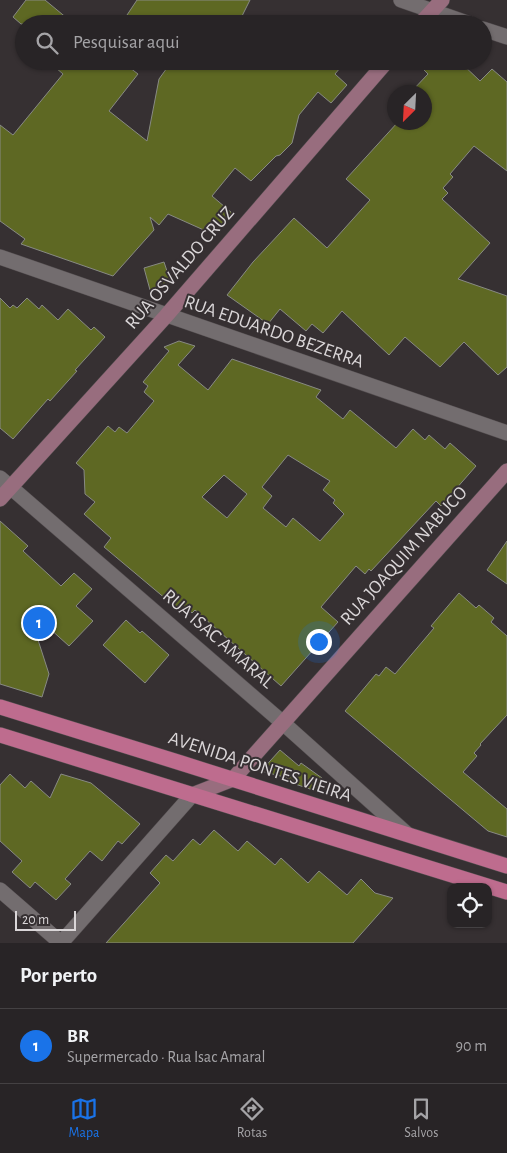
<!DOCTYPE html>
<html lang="pt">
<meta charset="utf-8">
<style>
body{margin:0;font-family:"Alegreya Sans",sans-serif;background:#343032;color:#f1f3f6}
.controls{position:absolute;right:15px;bottom:15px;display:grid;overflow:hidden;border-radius:10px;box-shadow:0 1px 4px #0004}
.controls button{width:45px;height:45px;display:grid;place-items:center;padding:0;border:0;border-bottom:1px solid #444143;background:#282426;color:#f1f3f6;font:25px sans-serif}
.compass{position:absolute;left:387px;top:85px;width:45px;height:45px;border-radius:50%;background:#282426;box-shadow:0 1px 4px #0004;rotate:204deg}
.scale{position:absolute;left:15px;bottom:12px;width:61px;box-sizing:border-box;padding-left:5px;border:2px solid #dad6d8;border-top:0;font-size:14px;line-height:18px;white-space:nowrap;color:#dad6d8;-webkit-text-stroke:4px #363032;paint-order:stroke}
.you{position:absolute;left:318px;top:641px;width:18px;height:18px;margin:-12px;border:4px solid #fff;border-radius:50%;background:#1a73e8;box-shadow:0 0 0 8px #1a73e833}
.badge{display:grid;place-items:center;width:32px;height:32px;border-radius:50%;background:#1a73e8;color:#fff;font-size:16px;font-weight:700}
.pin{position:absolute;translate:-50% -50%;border:2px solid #fff;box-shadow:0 1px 5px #0006}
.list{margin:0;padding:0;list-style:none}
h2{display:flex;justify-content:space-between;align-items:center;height:65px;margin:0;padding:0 20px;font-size:21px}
h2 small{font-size:16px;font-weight:400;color:#a5a4a7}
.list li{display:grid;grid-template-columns:32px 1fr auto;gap:15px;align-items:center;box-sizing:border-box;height:75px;padding:0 20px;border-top:1px solid #444143}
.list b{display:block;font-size:19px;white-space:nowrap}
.list p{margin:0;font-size:16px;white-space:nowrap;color:#a5a4a7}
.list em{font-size:16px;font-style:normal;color:#a5a4a7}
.icon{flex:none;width:28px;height:28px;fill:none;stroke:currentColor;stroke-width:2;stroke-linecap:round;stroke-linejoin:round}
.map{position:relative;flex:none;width:507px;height:943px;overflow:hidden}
.search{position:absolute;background:#282426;box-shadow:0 1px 4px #0004;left:15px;right:15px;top:15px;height:55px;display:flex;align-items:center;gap:12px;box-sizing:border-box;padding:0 18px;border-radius:28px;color:#a5a4a7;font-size:19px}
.sheet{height:140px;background:#282426}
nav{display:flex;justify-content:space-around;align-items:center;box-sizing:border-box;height:70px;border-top:1px solid #444143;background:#282426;font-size:14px;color:#a5a4a7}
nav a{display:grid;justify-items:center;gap:2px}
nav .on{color:#1a73e8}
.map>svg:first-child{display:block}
.building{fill:#5e6823;stroke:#888a84;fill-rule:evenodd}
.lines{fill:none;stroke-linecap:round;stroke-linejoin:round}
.street-casing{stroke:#534d4f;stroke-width:16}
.secondary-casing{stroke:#534d4f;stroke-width:16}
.primary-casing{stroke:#534d4f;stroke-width:16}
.street{stroke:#736d6f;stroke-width:15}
.secondary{stroke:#986d7e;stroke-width:15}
.primary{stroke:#be6c8e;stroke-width:15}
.labels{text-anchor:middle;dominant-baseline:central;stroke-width:4;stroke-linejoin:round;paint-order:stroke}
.street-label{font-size:19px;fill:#dad6d8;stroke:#363032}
</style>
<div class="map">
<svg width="507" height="943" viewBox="0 0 507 943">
<rect width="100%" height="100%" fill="#363032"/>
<path class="building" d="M26 0H45L74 24H21L13 17Z
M137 0H250L238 24H121Z
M48 61H121L138 74 109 111 147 141 159 79 172 61H346L335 74 347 85 331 103 318 92 299 115 292 143 280 155 276 156 251 181 235 168 212 196 232 213 219 227 214 222 206 231 168 214 159 225 150 217 154 230 113 276 21 244 25 239 0 221V125L13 135 63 74Z
M415 61H459L480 81 492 69 507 82V171L474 146 450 174 453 177 443 188 448 193 442 199 490 243 458 279 507 296V367L498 375 464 342 440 367 405 337 389 355 342 311 323 333 312 324 306 331 280 309 268 324 227 295 253 262 294 218 327 248 370 200 346 179 398 122H424V92H411L428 74Z
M164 262 171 283 150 290 144 268Z
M0 298 10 308 13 305 17 308 27 298 39 309 42 305 58 320 68 309 91 330 94 327 105 337 75 370 77 371 50 401 48 399 13 439 0 428Z
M179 341 195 346 178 365 208 390 232 359 321 390 316 397 343 419 350 410 396 448 413 429 425 440 429 435 445 449 450 443 476 466 441 506 436 501 371 571 369 569 365 574 356 566 321 607 338 622 281 686 195 610 192 613 183 605 179 610 104 547 111 538 84 514 95 502 85 494 84 470 76 463 108 426 115 432 119 427 127 433 154 401 144 392 148 386 143 382 169 351 164 347ZM288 455 330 481 323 490 335 500 333 503 344 514 320 541 293 518 286 527 263 508 272 496 262 487ZM224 475 247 494 227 518 202 497Z
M0 521 28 546 23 551 61 586 74 573 92 589 76 606 93 621 69 646 28 609 49 674 42 697 0 684Z
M507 541V584L487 570Z
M459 593 476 608 479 605 494 618 491 622 507 636V715L480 744 481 745 474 753 477 756 463 772 507 809V837L488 831 345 711 376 674 379 676 386 667 395 674 434 628 431 626Z
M126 620 140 633 142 631 169 655 145 683 103 645Z
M280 750 299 766 301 763 322 778 320 784 326 789 318 787 316 791 286 781 288 778 261 771Z
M10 774 25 788 31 781 50 798 61 774 91 783 140 824 122 844 118 841 102 861 90 851 65 879 71 884 56 900 35 882 30 888 12 872 22 861 0 841V785Z
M214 830 238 851 247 841 275 865 281 858 308 883 319 871 347 895 361 879 375 893 393 898 353 943H106L160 883 150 873 166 855 173 861 193 839 200 845Z"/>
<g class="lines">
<g class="street-casing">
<path id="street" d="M401 0 470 24
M483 29 507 37
M0 257 507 433
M0 478 283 723 407 834
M0 890 61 943
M61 943 192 795"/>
</g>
<g class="secondary-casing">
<path id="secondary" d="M420 24 442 0
M0 499 166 316 387 61
M192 795 233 779 507 471"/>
</g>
<g class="primary-casing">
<path id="primary" d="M0 707 181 763 507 866
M0 735 507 892"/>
</g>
<use href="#street" class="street"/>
<use href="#secondary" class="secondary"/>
<use href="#primary" class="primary"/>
</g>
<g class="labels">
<g class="street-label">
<text transform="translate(180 268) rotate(-49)">RUA OSVALDO CRUZ</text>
<text transform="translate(274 332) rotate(19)">RUA EDUARDO BEZERRA</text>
<text transform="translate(404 556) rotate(-48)">RUA JOAQUIM NABUCO</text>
<text transform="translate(218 639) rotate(41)">RUA ISAC AMARAL</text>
<text transform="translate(260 767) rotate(18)">AVENIDA PONTES VIEIRA</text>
</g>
</g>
</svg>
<div class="controls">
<button><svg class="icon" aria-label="locate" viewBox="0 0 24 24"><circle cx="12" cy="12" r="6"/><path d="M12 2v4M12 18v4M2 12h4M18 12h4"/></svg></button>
</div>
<svg class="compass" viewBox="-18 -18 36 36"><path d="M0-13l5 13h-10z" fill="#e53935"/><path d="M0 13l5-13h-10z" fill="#a5a4a7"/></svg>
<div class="scale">20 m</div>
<div class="you"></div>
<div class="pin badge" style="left:39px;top:623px">1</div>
<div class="search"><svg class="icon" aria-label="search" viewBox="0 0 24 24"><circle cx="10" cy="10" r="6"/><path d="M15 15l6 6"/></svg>Pesquisar aqui</div>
</div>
<section class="sheet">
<h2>Por perto<small></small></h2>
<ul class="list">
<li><span class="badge">1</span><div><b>BR</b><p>Supermercado · Rua Isac Amaral</p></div><em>90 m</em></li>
</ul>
</section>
<nav>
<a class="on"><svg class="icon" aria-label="map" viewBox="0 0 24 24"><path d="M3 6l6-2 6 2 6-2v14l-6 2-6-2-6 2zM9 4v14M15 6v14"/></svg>Mapa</a>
<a><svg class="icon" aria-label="directions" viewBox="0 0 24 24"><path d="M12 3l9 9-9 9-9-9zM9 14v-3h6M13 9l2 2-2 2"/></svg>Rotas</a>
<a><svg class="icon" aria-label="saved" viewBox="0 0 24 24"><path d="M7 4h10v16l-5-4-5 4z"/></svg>Salvos</a>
</nav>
